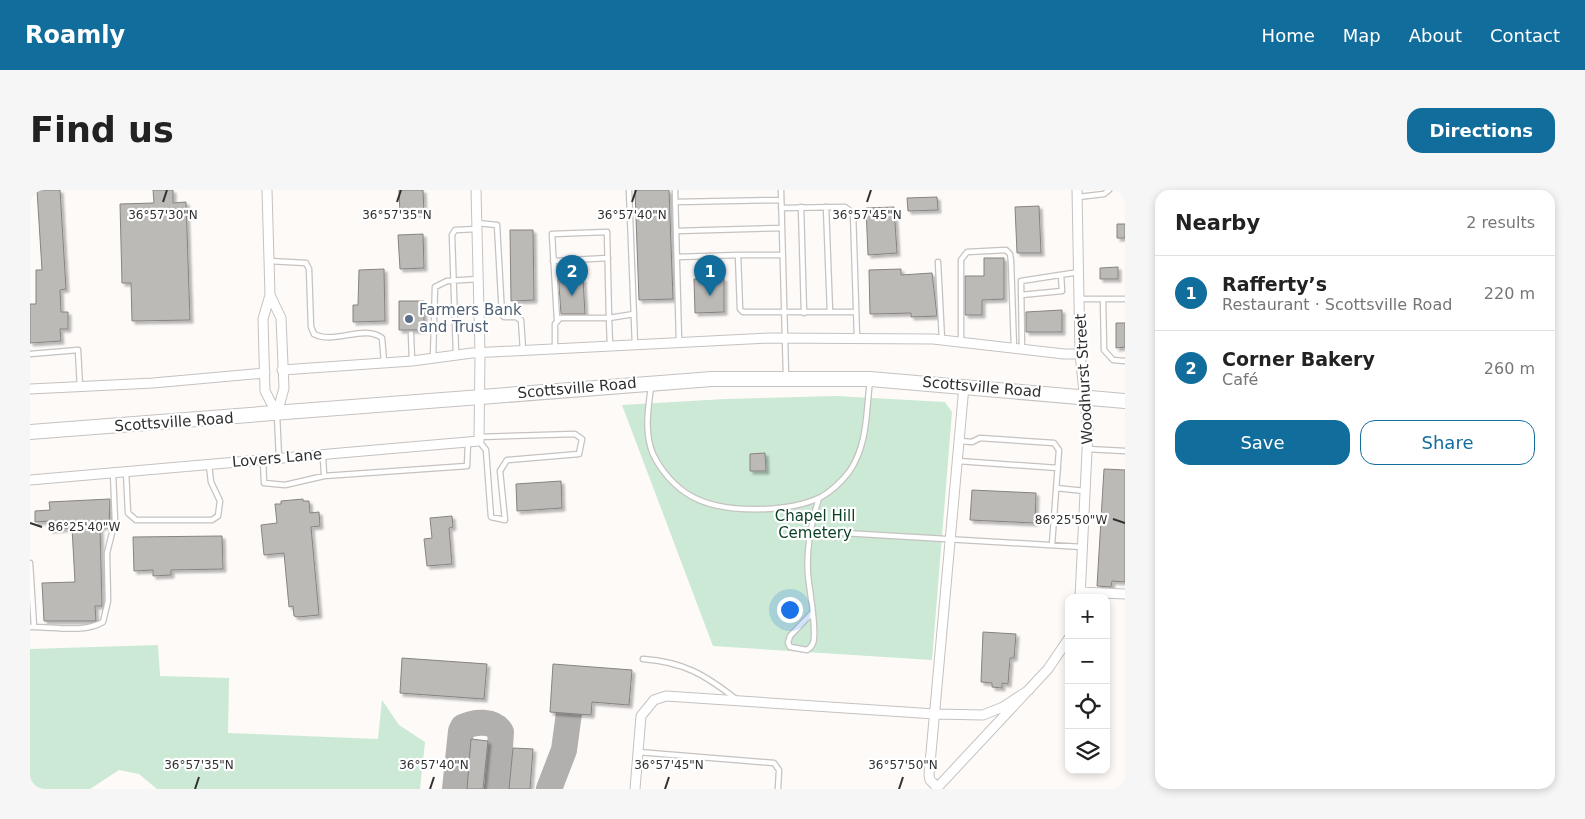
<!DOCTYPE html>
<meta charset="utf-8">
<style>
body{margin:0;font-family:"DejaVu Sans",sans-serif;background:#f6f6f6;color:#222}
.controls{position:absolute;right:15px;bottom:15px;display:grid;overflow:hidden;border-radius:10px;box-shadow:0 2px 8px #0003}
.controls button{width:45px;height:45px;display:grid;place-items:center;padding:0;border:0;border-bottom:1px solid #e0e0e0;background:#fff;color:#222;font:25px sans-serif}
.you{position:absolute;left:759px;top:419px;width:18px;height:18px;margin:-12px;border:4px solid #fff;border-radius:50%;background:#1a73e8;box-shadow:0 0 0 8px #1a73e833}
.badge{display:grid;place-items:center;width:32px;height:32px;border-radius:50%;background:#116d9c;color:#fff;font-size:16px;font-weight:700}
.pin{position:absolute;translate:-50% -41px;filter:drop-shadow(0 1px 2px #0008)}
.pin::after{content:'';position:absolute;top:26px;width:18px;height:15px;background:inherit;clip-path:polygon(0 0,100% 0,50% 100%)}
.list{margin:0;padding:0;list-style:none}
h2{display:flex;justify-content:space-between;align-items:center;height:65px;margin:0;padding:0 20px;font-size:21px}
h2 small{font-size:16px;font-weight:400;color:#767676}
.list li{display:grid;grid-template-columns:32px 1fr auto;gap:15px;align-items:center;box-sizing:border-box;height:75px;padding:0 20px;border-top:1px solid #e0e0e0}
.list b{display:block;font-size:19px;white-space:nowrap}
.list p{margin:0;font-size:16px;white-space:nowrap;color:#767676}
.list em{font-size:16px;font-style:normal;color:#767676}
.actions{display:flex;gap:10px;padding:15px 20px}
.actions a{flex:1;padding:11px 0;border:1px solid #116d9c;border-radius:15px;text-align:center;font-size:18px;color:#116d9c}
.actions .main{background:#116d9c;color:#fff}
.icon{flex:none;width:28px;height:28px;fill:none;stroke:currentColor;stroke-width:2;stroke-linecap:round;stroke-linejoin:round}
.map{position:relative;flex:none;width:1095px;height:599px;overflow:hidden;border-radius:15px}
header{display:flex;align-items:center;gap:30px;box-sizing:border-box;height:70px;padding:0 25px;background:#116d9c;color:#fff}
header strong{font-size:24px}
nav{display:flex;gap:28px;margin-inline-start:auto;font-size:18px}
.intro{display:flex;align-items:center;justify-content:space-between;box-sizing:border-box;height:120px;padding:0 30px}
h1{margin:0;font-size:35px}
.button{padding:12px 22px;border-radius:15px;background:#116d9c;color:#fff;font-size:18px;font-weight:700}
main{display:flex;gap:30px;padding:0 30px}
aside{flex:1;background:#fff;border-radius:15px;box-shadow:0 2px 8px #0003}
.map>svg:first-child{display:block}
.green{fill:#cbe9d4}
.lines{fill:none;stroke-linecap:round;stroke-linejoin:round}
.taxiway{stroke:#b2b0af;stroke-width:26}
.building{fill:#bcbab7;stroke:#868381;filter:url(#shadow)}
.service-casing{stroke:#c5c2c0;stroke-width:7}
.minor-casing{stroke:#c5c2c0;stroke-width:11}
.primary-casing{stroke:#c5c2c0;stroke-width:16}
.service{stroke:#fff;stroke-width:4.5}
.minor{stroke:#fff;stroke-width:9}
.primary{stroke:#fff;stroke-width:14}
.ticks{fill:none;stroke:#313030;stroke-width:2}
.service-dot{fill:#5c6f8a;stroke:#fff;stroke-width:2}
.labels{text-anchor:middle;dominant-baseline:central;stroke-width:4.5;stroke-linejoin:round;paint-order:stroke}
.service-label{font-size:15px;fill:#4e5e75;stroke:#fff;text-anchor:start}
.street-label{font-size:15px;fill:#313030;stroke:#fff}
.park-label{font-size:15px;fill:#093f23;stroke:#fff}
.ticks-label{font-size:12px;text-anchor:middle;fill:#313030;stroke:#fff;stroke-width:4.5;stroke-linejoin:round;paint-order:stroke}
</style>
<header>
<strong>Roamly</strong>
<nav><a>Home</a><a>Map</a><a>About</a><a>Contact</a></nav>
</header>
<div class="intro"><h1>Find us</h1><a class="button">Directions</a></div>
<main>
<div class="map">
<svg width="1095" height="599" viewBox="0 0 1095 599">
<defs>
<filter id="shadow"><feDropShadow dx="3" dy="3" stdDeviation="1" flood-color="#0004"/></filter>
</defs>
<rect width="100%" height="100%" fill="#fdfaf8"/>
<path class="green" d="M806 206 915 212 922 222 902 470 683 456 592 215 695 209Z
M128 455 130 486 199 488 198 543 348 549 352 510 369 535 395 552 390 599H127L109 584 89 580 60 599H0V459Z"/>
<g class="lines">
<path class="taxiway" d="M425 599 431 541 433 537C445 531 464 530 471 542L467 599
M519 599 534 560 539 523"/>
</g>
<path class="building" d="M7 0H30L36 99 30 100 31 122H38V139H30L31 151 0 153V114H6V80H12Z
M123 0H143V13L156 12 160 130 102 131 101 93H92L90 14 124 13Z
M369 0H393L394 23 370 24Z
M605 0H639L643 109 609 110Z
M907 7 908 20 878 21 877 8Z
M1009 16 1011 63H987L985 17Z
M864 17 867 63 838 65 836 18Z
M1087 34H1095V48H1087Z
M480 40H503L504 110 481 111Z
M393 44 394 78 370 79 368 45Z
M954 68H974V109L952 110V125H935V86H954Z
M1088 77V89H1070V78Z
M354 79 355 131 323 132V115H328L329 80Z
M871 79V85L902 83 907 126 881 127V123L840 124 839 80Z
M528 81H538L539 89H553L555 124H531Z
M694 88V122L665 123 664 89Z
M369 111H394V140H369Z
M1032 120V142H996V122Z
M1086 133H1095V157L1086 158Z
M735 263 736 281H720V264Z
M1074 279 1095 280V392L1082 391 1081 397 1067 396Z
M531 291 532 318 487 321 486 294Z
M942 300 1006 303 1005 333 940 330Z
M80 309 79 336 70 337 72 416H65L66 431H14L12 393 45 392 42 338 19 340V331L5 332V321L20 320 19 312Z
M273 309V311H279L280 323 289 322 290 336 281 337 289 425 268 427 264 426 263 416 259 417 254 363 234 365 231 335 247 333 245 314H251V311Z
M422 326 423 337 419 338 422 374 397 376 394 349 402 348 400 328Z
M192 346 193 379 141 380V385L123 386V380L104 381 103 347Z
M953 442 986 444 984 468H980L978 494 972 493V498L962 497V493L951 492Z
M372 468 457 474 454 509 370 503Z
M523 474 602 480 599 515 562 512 561 525 520 522Z
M441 549 458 551 453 599H437Z
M483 558 503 559 500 599H479Z"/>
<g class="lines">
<g class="service-casing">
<path id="service" d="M599 0 605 155
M645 0 649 152
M751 0 756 186
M1048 7 1074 4 1079 0
M646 12 751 10
M771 17 774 123
M796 17 800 122
M751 18 815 17 823 23 827 147
M447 33 467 35 472 125 474 127H486L491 130 493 160
M646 41 752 38
M708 65H752
M647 67 708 65 710 119 713 122H826
M239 71 276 73 279 79 281 137 284 144C304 155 334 134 352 148L354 172
M523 71 578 68
M908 72 912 150
M991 105 1032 101 1031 85
M1050 109H1095
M1073 109 1074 160 1083 170 1095 171
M527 130 522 44 577 42 579 128 604 124
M381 144 382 171
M931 152V70L937 62 976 60 980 64 981 71 984 158
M525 159V134L530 128H579L580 156
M992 159 991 91 1049 82
M0 164 48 160 50 197
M426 164 422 45 425 40 447 39
M403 168 405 97 417 91 448 89
M621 197C618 219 614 243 623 264 631 281 645 297 661 306 692 324 758 323 791 307 802 301 811 292 819 282 838 255 836 222 840 190
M247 225 249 268
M449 251 456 260 461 327 475 330 470 281 477 270 549 264 552 249 545 244 449 247
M930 251 942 252 950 248 1024 253 1029 260 1022 355
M1057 259 1095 261
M293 265 294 286
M233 269 234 293 255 295 294 286 437 276 438 252
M928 271 1028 278
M96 281 98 323 106 330H182L188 326 190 311 181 292 179 275
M1026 298 1055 301
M780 341 1052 357
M0 373 4 437H0
M782 423 760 446 758 453 760 457 777 460C782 457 784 453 784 447 785 427 780 405 778 385 776 358 781 333 789 308
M4 437C24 437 55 443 73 432L78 411 77 363 85 331 83 283
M613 469C653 472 674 484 706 509
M608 562 744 573 749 580 748 599"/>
</g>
<g class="minor-casing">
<path id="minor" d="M237 0 240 105 233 129 235 201 247 224
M1047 0 1050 164 1058 240 1050 408
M240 105 251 128 254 198 247 224
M252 180 382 171 442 163 739 148 903 149 1034 164H1050
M0 199 123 193 235 183
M0 290 449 251 450 163 446 0
M1050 402 1095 404
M908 598 900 590 899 585 934 196
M605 599 611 526 624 510 636 506 905 524 953 525 973 517 999 500
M906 599 1018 479 1039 448"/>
</g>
<g class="primary-casing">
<path id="primary" d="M0 242 682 189H840L1095 211"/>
</g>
<use href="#service" class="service"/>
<use href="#minor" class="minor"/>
<use href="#primary" class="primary"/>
</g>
<path class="ticks" d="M133 12 137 0M367 12 371 0M602 12 606 0M837 12 841 0M1083 329 1095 333M0 333 12 337M165 599 169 587M400 599 404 587M635 599 639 587M869 599 873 587"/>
<circle class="service-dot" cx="379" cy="129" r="5"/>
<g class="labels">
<g class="service-label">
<text x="389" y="120">Farmers Bank<tspan x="389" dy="17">and Trust</tspan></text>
</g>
<g class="street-label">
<text transform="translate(1054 189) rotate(-93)">Woodhurst Street</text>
<text transform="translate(952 197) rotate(5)">Scottsville Road</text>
<text transform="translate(547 198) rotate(-5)">Scottsville Road</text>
<text transform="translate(144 232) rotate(-4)">Scottsville Road</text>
<text transform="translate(247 268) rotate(-5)">Lovers Lane</text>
</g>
<g class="park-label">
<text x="785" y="326">Chapel Hill<tspan x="785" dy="17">Cemetery</tspan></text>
</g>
</g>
<g class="ticks-label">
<text x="133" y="29">36°57'30"N</text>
<text x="367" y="29">36°57'35"N</text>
<text x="602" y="29">36°57'40"N</text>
<text x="837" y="29">36°57'45"N</text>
<text x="1041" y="334">86°25'50"W</text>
<text x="54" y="341">86°25'40"W</text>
<text x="169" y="579">36°57'35"N</text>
<text x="404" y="579">36°57'40"N</text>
<text x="639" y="579">36°57'45"N</text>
<text x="873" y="579">36°57'50"N</text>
</g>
</svg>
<div class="controls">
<button>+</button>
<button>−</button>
<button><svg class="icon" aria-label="locate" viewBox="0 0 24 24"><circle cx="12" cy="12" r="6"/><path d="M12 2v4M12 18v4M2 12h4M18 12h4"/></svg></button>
<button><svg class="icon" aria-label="layers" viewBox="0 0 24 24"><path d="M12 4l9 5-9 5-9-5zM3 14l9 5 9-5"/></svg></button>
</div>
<div class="you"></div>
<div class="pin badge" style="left:680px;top:106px">1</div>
<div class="pin badge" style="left:542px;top:106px">2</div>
</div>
<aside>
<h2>Nearby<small>2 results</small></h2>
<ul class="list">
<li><span class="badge">1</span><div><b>Rafferty’s</b><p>Restaurant · Scottsville Road</p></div><em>220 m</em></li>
<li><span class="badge">2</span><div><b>Corner Bakery</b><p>Café</p></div><em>260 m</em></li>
</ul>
<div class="actions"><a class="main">Save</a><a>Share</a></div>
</aside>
</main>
